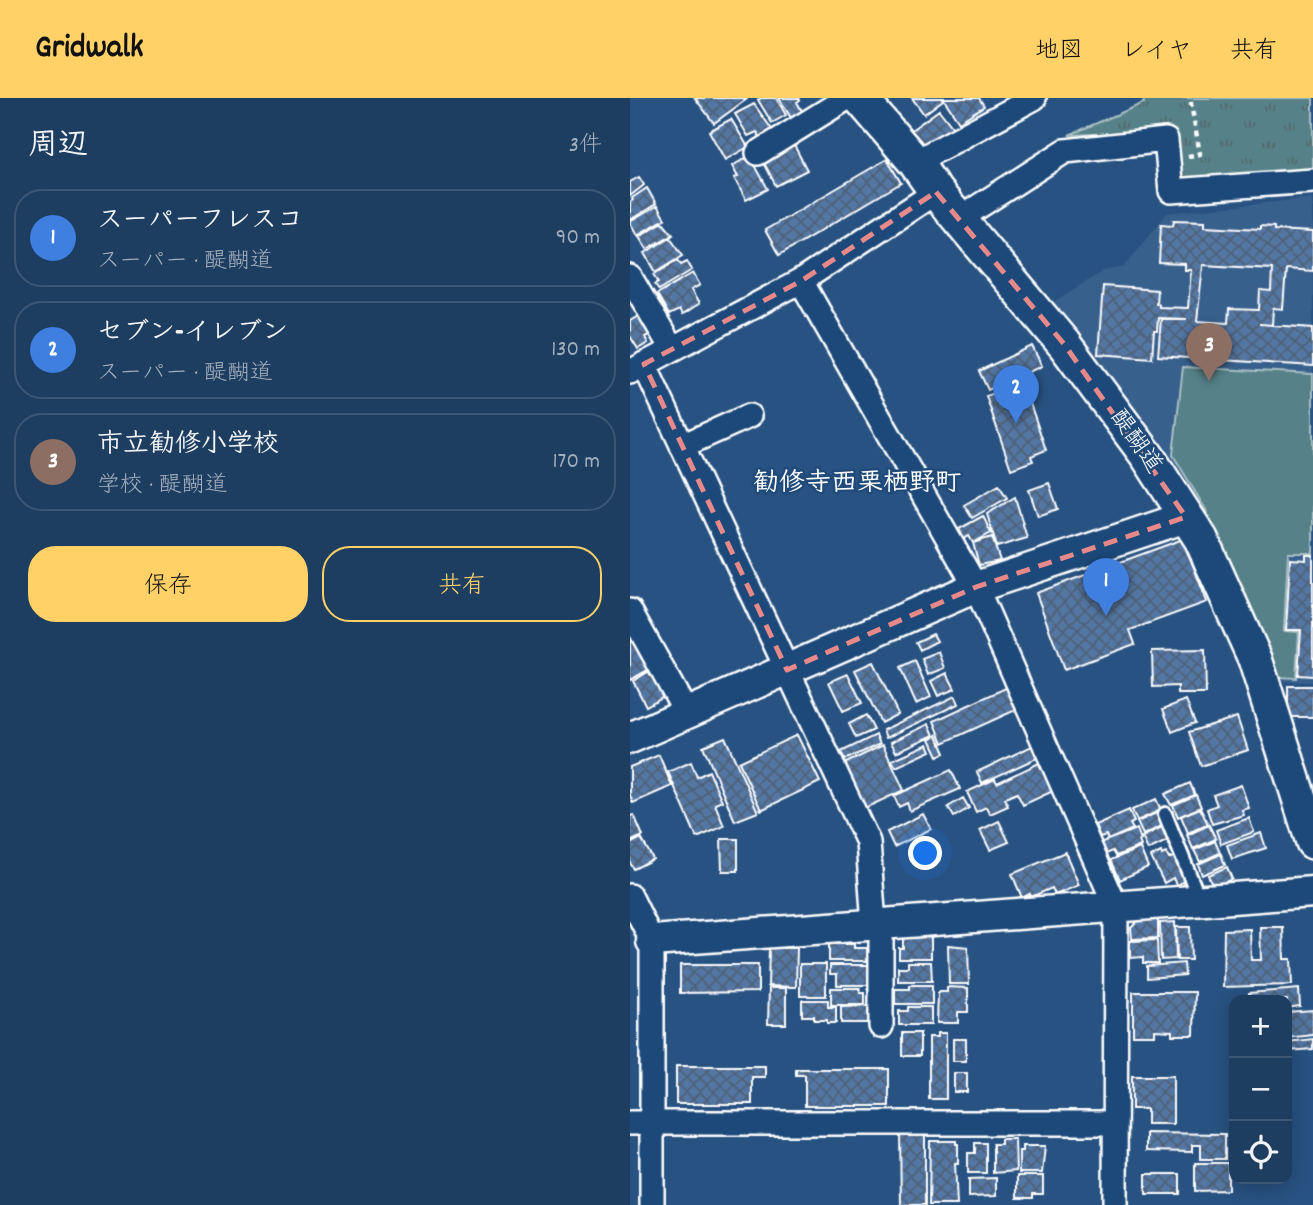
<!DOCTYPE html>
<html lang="ja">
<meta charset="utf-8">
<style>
body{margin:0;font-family:Dekko,"Klee One",sans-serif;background:#264567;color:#f1f3f6}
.controls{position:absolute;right:21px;bottom:21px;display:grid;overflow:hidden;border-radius:14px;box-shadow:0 4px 18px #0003}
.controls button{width:63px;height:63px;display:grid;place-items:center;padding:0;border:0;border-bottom:2px solid #3c5776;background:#1e3e61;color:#f1f3f6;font:35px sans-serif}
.you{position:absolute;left:296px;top:756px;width:24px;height:24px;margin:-18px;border:5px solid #fff;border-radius:50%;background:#1a73e8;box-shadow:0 0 0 10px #1a73e833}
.badge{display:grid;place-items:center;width:46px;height:46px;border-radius:50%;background:#ffd166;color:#fff;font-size:23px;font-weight:700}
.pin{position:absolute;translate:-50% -58px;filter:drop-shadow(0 2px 4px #0008)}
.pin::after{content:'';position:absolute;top:37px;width:24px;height:21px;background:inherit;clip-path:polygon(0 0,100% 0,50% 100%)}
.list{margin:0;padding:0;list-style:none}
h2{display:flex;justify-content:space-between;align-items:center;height:91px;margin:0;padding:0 28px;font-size:30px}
h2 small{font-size:23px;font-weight:400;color:#a1aebd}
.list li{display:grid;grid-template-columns:46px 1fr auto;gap:21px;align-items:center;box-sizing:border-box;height:98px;margin:0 14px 14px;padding:0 14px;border:2px solid #3c5776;border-radius:28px}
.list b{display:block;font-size:26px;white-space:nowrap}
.list p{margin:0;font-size:23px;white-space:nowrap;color:#a1aebd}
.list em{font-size:23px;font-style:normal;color:#a1aebd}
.actions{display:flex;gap:14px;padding:21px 28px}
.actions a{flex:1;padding:16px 0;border:2px solid #ffd166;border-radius:28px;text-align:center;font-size:24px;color:#ffd166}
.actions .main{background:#ffd166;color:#111}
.icon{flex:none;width:38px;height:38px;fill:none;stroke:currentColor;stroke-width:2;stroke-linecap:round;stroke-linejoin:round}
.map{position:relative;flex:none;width:683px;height:1107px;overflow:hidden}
header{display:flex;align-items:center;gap:42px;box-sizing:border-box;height:98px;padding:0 35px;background:#ffd166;color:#111}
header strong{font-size:33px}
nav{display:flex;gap:38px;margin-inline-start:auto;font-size:24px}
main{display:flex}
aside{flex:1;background:#1e3e61}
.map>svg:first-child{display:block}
.built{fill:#39608d}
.grass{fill:url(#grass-tufts);stroke:#aac0c4;stroke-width:2}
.garden{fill:#568189;stroke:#aac0c4;stroke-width:2}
.building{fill:url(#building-cross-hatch);stroke:#fff;stroke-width:2;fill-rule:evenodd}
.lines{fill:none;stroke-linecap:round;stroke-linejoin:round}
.service-casing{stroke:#fff;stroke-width:18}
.minor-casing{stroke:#fff;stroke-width:28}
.tertiary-casing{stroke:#fff;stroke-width:35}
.secondary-casing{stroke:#fff;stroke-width:38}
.path{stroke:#fff;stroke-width:4.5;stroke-dasharray:5 5;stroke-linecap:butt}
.service{stroke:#1f4a7a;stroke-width:12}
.minor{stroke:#1f4a7a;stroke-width:23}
.tertiary{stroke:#1f4a7a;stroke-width:30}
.secondary{stroke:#1f4a7a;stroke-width:33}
.marked{fill:none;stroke:#e88989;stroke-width:5;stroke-dasharray:14 9;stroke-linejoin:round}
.labels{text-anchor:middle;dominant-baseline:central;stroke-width:5;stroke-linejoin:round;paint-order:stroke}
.street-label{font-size:24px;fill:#fff;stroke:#1f4a7a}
.neighbourhood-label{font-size:26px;font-weight:bold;fill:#fff;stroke:#1f4a7a}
</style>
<header>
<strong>Gridwalk</strong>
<nav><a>地図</a><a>レイヤ</a><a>共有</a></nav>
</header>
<main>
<aside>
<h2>周辺<small>3件</small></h2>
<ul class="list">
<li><span class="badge" style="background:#3f7fe0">1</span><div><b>スーパーフレスコ</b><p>スーパー · 醍醐道</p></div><em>90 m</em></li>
<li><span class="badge" style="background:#3f7fe0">2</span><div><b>セブン-イレブン</b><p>スーパー · 醍醐道</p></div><em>130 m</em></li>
<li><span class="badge" style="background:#8d6e63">3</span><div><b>市立勧修小学校</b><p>学校 · 醍醐道</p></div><em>170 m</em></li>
</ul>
<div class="actions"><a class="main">保存</a><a>共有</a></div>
</aside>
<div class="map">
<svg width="683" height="1107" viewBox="0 0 683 1107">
<defs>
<pattern id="grass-tufts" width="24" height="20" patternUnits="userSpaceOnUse" patternTransform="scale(1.75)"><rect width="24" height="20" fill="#568189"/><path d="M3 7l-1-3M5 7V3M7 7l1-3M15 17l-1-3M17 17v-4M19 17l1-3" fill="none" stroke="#52696e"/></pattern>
<pattern id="building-cross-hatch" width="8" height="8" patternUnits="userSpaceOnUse" patternTransform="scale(1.75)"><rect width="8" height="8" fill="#5276a3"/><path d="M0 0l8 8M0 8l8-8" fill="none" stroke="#4f6178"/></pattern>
</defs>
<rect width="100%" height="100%" fill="#285281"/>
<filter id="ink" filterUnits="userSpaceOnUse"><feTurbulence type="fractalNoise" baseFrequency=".0143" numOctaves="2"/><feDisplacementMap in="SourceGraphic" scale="14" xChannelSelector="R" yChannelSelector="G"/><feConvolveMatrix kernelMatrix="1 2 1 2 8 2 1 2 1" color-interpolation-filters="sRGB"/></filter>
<g filter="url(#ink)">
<path class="built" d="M683 100V584L643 583 530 361 422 205 473 173 494 169 537 115Z"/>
<path class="grass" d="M513 0H683V78L554 86 546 78 543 33 439 37 514 5Z"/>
<path class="garden" d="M553 269 683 276V455H658L654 533 669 534 666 580 648 579 576 412 543 357Z"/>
<path class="building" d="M65 0H117V1L84 25Z
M131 0H146L156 17 142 25 128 2Z
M149 0H169L170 2 167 4 172 13 161 20Z
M282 0H312L313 2 294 16Z
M313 0H349L354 8 329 24Z
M124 6 143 33 131 41 127 34 118 38 105 16Z
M309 12 323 30 304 44 290 46 280 33Z
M101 21 118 49 95 62 79 33Z
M164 47 177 72 146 88 133 63Z
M120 58 138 91 116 102 104 80 108 79 102 68Z
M257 61 271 85 149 157 135 132Z
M9 79 14 87 0 98V84Z
M17 90 26 106 0 122V104L3 102 2 100Z
M27 108 35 121 7 137 0 124Z
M544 122 575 123V128L630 131V128L644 129V132L683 134V173L656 171 653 211 643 210 642 227 629 226 683 230V268L528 258 531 221H557L528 220 527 233H524L522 260 468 256 473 188 527 192 526 205 529 206V209L558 210 561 172H555V166L529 165 531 126 543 127ZM573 167 642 171 641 194 630 193 629 212 599 211 598 225 567 223Z
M33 124 43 136 17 151 9 138Z
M40 139 53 157 26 174 15 155Z
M48 162 51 166 57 163 62 172 29 192 25 186 29 184 24 176Z
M63 175 70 187 61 192 69 206 52 217 49 212 39 217 27 196Z
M10 217 21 236 15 239 18 245 8 251 0 238V223Z
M402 248 412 268 358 292 349 273Z
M393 285 416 352 401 358 403 363 381 371 356 298Z
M419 385 428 411 408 418 399 392Z
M369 387 377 400 342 420 334 407Z
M385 399 397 440 367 449 357 416Z
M353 418 361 435 343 445 339 438 334 441 329 431Z
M362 439 370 463 349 467 343 445Z
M553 441 577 504 500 532 505 546 434 572 406 495Z
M676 457H683V578L668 577 671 532H656L660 461 676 462Z
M0 532 21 570 0 582Z
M303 536 307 543 290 552 286 544Z
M575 552 576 596H548V588L523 589 522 553Z
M309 554 315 570 298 577 292 561Z
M285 563 301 599 286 606 270 570Z
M243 564 268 616 251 625 225 572Z
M23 571 37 596 16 608 3 583Z
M317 575 325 591 308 598 301 583Z
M218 576 232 605 213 613 199 584Z
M380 588 390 610 313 645 304 623Z
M658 588H683V619H658Z
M325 598 328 606 256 640 253 632Z
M556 602 565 625 542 634 533 611Z
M236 617 244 632 226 640 219 626Z
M607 619 618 652 571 668 559 634Z
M299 626 304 637 266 654 261 644Z
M167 637 190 684 131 712 109 664Z
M246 637 250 646 215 662 211 654Z
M307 637 315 655 308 658 300 641Z
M95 639 128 714 105 723 73 648Z
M298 646 301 653 266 669 262 662Z
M253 647 274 692 235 710 214 666Z
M404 647 409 659 352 685 347 674Z
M29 657 42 688 3 705 0 697V669Z
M61 664 67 679 79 673 92 703 85 706 94 728 67 740 38 674Z
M409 665 423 693 393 707 387 695 375 700 378 708 360 716 356 709 346 714 337 694 365 681 367 685Z
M321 672 330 691 280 713 277 705 269 709 264 698Z
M560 685 565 697 541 707 535 696Z
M611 687 619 710 612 712 614 717 582 726 577 711 587 707 583 697Z
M566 697 571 709 548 719 543 707Z
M333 700 339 710 324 719 318 709Z
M526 701 531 712 507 723 502 712Z
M570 710 578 726 558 735 551 718Z
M499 712 504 724 500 726 503 731 478 742 476 737 470 739 465 727Z
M526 715 532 728 513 737 507 724Z
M293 716 301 731 264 749 257 734Z
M4 717 13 738 0 744V718Z
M619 720 624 734 591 746 586 732Z
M369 723 379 744 360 752 350 732Z
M579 727 586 741 563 751 557 737Z
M534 728 541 741 518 752 512 739Z
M507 731 511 742 509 743 511 748 486 758 483 753 476 756 472 744Z
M631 735 636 750 602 761 597 747Z
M11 740 23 761 4 771 0 765V746Z
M91 741H108V773H92Z
M585 743 590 755 570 764 564 752Z
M510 750 518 769 490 782 481 762Z
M435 754 449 787 425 797 422 790 401 799 400 796 392 800 382 776Z
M531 754 532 757 536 755 539 761 547 757 558 782 546 787 543 780 534 785 521 759Z
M591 756 595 767 572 777 568 766Z
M597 769 602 781 591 786H582L578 777Z
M511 820H528V840L502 841 501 830Z
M545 824 546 861 531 862 530 825Z
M546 829H560L561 862H547Z
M630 829H653L654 861H661L662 887 593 889 594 832 620 831 621 862H631Z
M288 837H301V860H269V850H273V839H288Z
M527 842 528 865H513V859L500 860V843Z
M199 846H224V850H237V863H199Z
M318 847 338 849 339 886H319Z
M139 850H167L166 889 138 888Z
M278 864H301L302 883H268V869H278Z
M554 865 555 877 517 880V868Z
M170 866H196V898H170Z
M50 867H128V894L50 895Z
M200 867H241V887H207V876H200Z
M280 887H302V906H265V891H280Z
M317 889 338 890V914H328V925H307L308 894H317Z
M139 890H156V926H138Z
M201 890H230V895H235V907H201Z
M669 891 670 908 657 910V902H619V895Z
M503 894H565L564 937H542V933L525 932V937H503Z
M172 902H198V909H206V925H197V922H184V918H172Z
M242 908V925H211V909Z
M278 909H301V927H269V913H278Z
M683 912V937L657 940V914Z
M272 935H290V958H272Z
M308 935H316V1001H299V939H308Z
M323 941H336V963H323Z
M683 941V951L657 953V944Z
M46 968H135V979H122V1006H46Z
M166 971H259V1008H175V977H166Z
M324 975H337V994H324Z
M502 978H543V1026H517V1011H502Z
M270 1035H295V1107H271Z
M516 1035 595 1036V1061H571V1047H562V1054L516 1053Z
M371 1041H385L386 1073 363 1075V1046H371Z
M300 1043H326V1046H328V1065H325L327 1107H299Z
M345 1045H356V1075H338V1055H345Z
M393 1048H415L412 1075H389V1053H393Z
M565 1065H598V1092L565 1093Z
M516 1076H550V1096H516Z
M387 1078H413V1096H403V1100H387Z
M366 1080V1098L339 1099V1081Z"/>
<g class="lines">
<g class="service-casing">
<path id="service" d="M535 716 570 803"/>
</g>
<g class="minor-casing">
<path id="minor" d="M128 55 217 0
M285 64 404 0
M329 121 435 53 536 42 541 93 683 83
M0 179 42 251
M171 183 346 489 486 809 485 1107
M14 266 238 744 244 827
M0 274 171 183 306 94
M52 348 119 318
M0 513 57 616
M0 798 22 843V1107
M251 928V827
M0 1025H485"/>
</g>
<g class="tertiary-casing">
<path id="tertiary" d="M0 640 346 489 556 419
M22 843 683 794"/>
</g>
<g class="secondary-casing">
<path id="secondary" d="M230 0 285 64 306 94 434 246 518 359 571 441 625 561 683 744"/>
</g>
<path class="path" d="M558 58 570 56 560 0"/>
<use href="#service" class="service"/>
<use href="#minor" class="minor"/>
<use href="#tertiary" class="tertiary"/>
<use href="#secondary" class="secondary"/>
</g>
</g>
<path class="marked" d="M306 94 434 246 556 419 346 489 157 572 14 266 171 183Z"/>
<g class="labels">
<g class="street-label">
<text transform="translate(505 344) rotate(55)">醍醐道</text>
</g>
<g class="neighbourhood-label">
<text x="227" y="386">勧修寺西栗栖野町</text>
</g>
</g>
</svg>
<div class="controls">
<button>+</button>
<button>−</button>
<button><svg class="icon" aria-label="locate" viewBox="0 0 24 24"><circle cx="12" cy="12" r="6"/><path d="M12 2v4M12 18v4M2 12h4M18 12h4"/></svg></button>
</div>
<div class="you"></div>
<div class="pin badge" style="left:476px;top:518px;background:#3f7fe0">1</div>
<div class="pin badge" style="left:386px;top:325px;background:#3f7fe0">2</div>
<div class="pin badge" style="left:579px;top:283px;background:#8d6e63">3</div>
</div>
</main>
